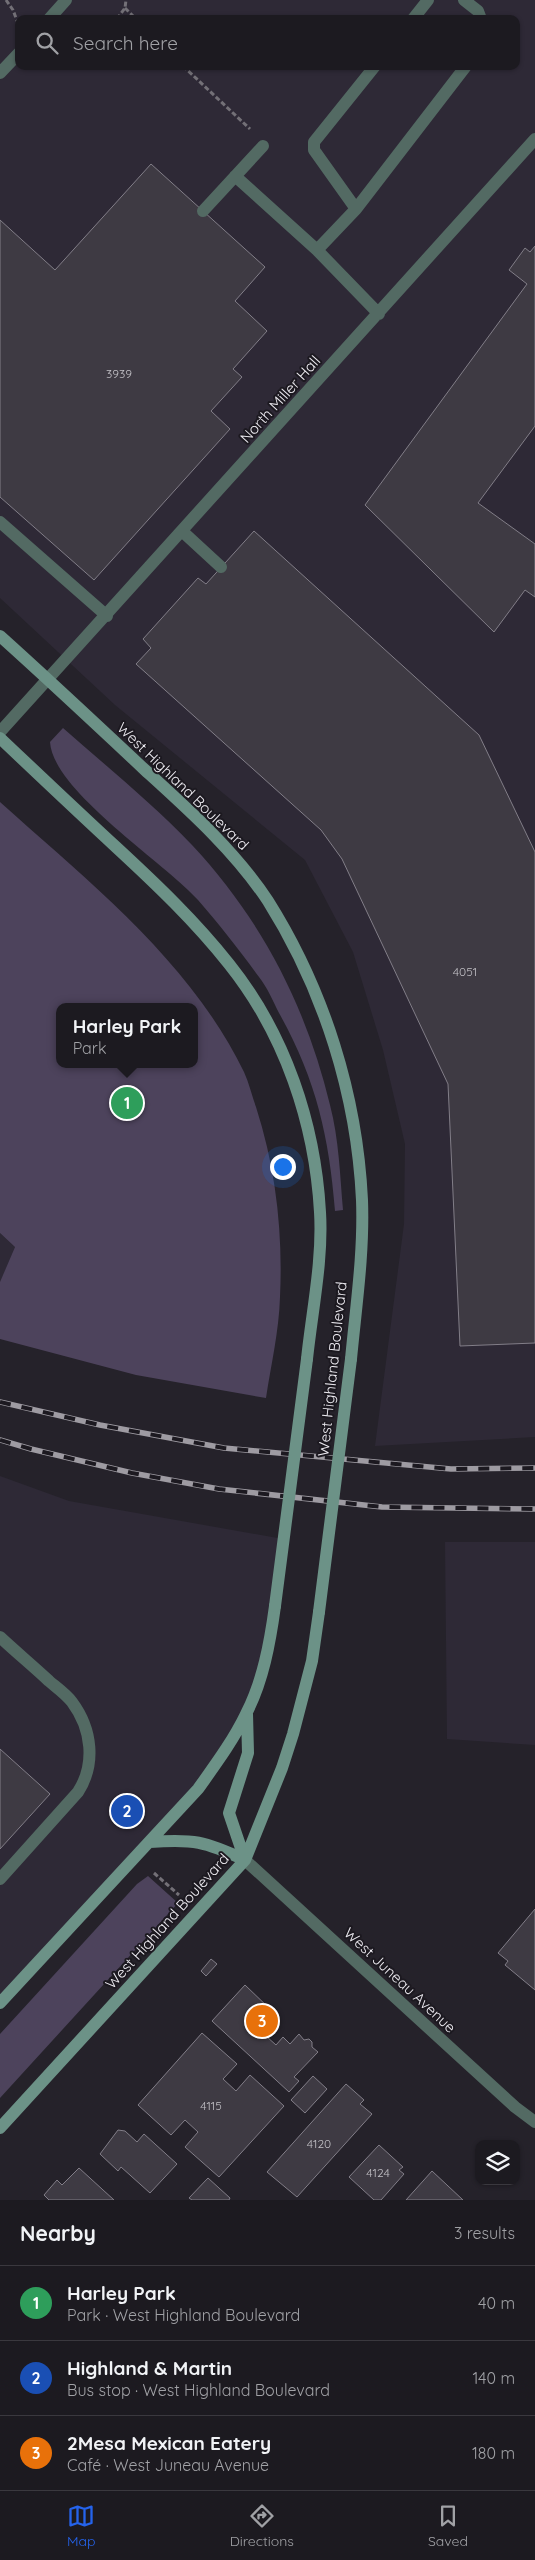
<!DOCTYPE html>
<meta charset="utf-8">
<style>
body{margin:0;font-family:Quicksand,sans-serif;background:#252329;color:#f1f3f6}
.controls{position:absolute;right:15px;bottom:15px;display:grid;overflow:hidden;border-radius:10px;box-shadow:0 1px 4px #0004}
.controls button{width:45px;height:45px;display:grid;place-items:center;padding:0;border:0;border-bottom:1px solid #3a383e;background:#1c1a20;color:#f1f3f6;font:25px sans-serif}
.you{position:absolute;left:282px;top:1166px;width:18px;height:18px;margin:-12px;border:4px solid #fff;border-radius:50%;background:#1a73e8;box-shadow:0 0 0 8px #1a73e833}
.badge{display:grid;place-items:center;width:32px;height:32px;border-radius:50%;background:#2563eb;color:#fff;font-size:16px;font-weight:700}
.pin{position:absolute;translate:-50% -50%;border:2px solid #fff;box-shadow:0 1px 5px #0006}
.popup{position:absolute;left:56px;top:1003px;width:142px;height:65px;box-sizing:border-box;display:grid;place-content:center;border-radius:10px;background:#1c1a20;filter:drop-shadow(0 1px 4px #0005);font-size:16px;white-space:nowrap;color:#a0a1a5}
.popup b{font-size:19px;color:#f1f3f6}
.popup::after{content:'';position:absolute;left:50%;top:100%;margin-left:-10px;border:10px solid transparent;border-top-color:#1c1a20}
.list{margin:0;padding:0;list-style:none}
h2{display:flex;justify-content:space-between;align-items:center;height:65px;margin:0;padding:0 20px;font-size:21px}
h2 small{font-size:16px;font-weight:400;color:#a0a1a5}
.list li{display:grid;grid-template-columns:32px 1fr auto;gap:15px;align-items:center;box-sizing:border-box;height:75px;padding:0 20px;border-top:1px solid #3a383e}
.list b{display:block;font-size:19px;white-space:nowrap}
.list p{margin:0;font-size:16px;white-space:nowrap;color:#a0a1a5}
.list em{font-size:16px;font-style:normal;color:#a0a1a5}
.icon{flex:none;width:28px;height:28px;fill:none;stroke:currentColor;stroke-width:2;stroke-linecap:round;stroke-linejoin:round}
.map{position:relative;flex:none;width:535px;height:2200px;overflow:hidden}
.search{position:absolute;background:#1c1a20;box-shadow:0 1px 4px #0004;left:15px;right:15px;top:15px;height:55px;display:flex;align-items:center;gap:12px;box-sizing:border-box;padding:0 18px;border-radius:10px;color:#a0a1a5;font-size:19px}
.sheet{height:290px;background:#1c1a20}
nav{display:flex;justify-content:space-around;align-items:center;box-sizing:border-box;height:70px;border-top:1px solid #3a383e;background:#1c1a20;font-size:14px;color:#a0a1a5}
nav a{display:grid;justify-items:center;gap:2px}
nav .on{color:#2563eb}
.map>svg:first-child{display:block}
.built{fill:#2e2936;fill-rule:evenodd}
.green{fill:#4d435c;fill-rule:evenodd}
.building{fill:#3e3a43;stroke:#827e88}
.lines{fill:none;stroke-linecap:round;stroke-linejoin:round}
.path{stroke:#737077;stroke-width:3;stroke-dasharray:5 2.5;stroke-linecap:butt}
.lane{stroke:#536a63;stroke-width:12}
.street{stroke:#536a63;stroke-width:12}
.secondary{stroke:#6c9287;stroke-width:12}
.rail-casing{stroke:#9e9ba2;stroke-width:5.5}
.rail{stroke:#1c1920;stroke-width:4;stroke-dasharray:11;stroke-linecap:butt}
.secondary-bridge{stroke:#6c9287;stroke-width:12}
.labels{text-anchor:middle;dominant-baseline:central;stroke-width:4;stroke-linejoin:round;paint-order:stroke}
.number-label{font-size:12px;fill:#c2c0c6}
.street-label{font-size:15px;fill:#eeecf2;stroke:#1c1920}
</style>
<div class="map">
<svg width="535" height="2200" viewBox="0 0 535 2200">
<rect width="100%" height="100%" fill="#25222a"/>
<path class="built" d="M0 0H535V1437L375 1446 404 1224 405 1144 383 1050 353 952 305 860 115 705 0 598ZM19 19H516V66H19Z
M0 1233 15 1247 0 1283Z
M0 1476 69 1501 283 1539 263 1669 225 1752 0 2003Z
M445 1542H535V1745L447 1739Z"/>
<path class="green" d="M63 728C106 766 152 803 192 845 262 920 306 1006 330 1105 339 1139 340 1176 343 1210L335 1211C329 1136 316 1079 279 1013 273 1001 267 987 259 977 240 951 219 924 198 900 164 862 53 791 50 742Z
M0 802C90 883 190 961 244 1072 249 1083 252 1096 256 1107 276 1169 283 1233 280 1297 279 1331 271 1365 266 1398L136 1375 0 1339V1282L15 1247 0 1233ZM59 1007H194V1064H59Z
M148 1876 178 1903 0 2098V2034L137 1884Z"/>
<path class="building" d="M151 164 265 267 235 301 267 331 233 369 242 377 211 411 230 429 94 580 0 497V220L55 270Z
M535 246V426L478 503 535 544V597L525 590 494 632 365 505 527 284 509 270 525 248 530 252Z
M254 531 479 735 535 852V1343L460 1346 448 1084 342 859 321 830 136 664 151 648 143 639 198 578 206 584Z
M0 1749 50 1794 0 1849Z
M535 1909V1990L505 1965 508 1961 498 1953Z
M211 1959 217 1964 206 1976 201 1971Z
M245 1985 271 2010 256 2027 276 2045 283 2037 290 2044 299 2034 304 2040 309 2039 312 2042V2047L318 2052 294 2077 299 2081 289 2092 212 2021Z
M202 2033 237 2064 223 2079 236 2091 250 2075 284 2106 219 2177 185 2147 198 2132 185 2120 171 2135 138 2105Z
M313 2076 327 2089 305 2113 291 2100Z
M346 2084 364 2100 360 2104 372 2114 297 2197 267 2172Z
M118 2130 125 2131 137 2142 144 2134 177 2164 150 2193 121 2167 118 2171 100 2154Z
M379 2145 403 2167 399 2170 404 2174 381 2200H374L349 2177Z
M79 2168 114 2200H49L44 2195 57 2180 62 2185Z
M432 2171 463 2200H406Z
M208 2178 230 2198 229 2200H192L189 2198Z"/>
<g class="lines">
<path class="path" d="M6 0 13 10 19 26
M125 8 136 19
M117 19 125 8 126 0
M183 66 250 129
M154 1873 179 1895"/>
<path class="lane" d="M464 0 478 11 481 19
M49 19 66 0
M413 19 428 0
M0 73 19 53
M235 176 317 250
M356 209 314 150V142L375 66
M203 211 263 146
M379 314 317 250 356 209 466 66
M0 522 107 616
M183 532 221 567
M0 732 535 139
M0 1637C16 1652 33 1666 49 1681 56 1687 66 1694 72 1702 92 1729 96 1764 78 1792L0 1879"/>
<path class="street" d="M245 1860 515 2107 535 2122"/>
<path class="secondary" d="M0 636C49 680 97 725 145 770 189 810 235 851 268 901 324 990 357 1095 362 1200 364 1253 356 1306 351 1359
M0 738C39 775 77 811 116 847 156 884 195 921 229 964 285 1034 315 1123 320 1212 323 1260 312 1311 307 1359
M150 1842C194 1839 204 1841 245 1860
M245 1860 229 1813 248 1753 247 1714
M0 2003 198 1789C215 1765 233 1741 246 1714 263 1681 270 1643 275 1606
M0 2128 245 1860 282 1768 293 1734 312 1661 319 1612"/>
<g class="rail-casing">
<path id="rail" d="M0 1402 100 1425 224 1448 451 1469 535 1468
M0 1440 31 1449 132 1473 219 1489 382 1507 535 1509"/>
</g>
<use href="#rail" class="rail"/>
<path class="secondary-bridge" d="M275 1606 307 1359
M319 1612 351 1359"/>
</g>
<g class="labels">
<g class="number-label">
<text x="119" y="373">3939</text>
<text x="465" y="971">4051</text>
<text x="211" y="2105">4115</text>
<text x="319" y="2143">4120</text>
<text x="378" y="2172">4124</text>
</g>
<g class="street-label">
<text transform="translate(280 399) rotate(-48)">North Miller Hall</text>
<text transform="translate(183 786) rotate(44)">West Highland Boulevard</text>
<text transform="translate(332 1369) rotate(-84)">West Highland Boulevard</text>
<text transform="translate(167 1921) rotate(-48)">West Highland Boulevard</text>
<text transform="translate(400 1980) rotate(43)">West Juneau Avenue</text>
</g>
</g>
</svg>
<div class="controls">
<button><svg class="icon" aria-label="layers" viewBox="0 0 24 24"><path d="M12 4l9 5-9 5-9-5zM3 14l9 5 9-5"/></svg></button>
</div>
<div class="you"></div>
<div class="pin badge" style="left:127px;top:1103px;background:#2e9e5b">1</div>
<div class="popup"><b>Harley Park</b>Park</div>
<div class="pin badge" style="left:127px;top:1811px;background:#1a4fb4">2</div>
<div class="pin badge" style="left:262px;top:2021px;background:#e8710a">3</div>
<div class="search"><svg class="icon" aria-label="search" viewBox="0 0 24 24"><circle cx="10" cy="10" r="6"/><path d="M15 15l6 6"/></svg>Search here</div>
</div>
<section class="sheet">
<h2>Nearby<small>3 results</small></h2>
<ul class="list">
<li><span class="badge" style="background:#2e9e5b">1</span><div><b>Harley Park</b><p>Park · West Highland Boulevard</p></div><em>40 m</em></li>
<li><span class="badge" style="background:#1a4fb4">2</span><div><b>Highland &amp; Martin</b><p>Bus stop · West Highland Boulevard</p></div><em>140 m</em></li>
<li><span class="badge" style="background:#e8710a">3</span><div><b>2Mesa Mexican Eatery</b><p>Café · West Juneau Avenue</p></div><em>180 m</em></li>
</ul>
</section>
<nav>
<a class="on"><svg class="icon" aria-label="map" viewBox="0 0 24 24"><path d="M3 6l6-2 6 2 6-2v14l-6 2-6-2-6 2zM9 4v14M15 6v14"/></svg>Map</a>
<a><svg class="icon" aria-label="directions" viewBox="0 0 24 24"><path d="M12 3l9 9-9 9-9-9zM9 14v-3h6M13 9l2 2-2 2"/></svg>Directions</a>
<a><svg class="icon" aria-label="saved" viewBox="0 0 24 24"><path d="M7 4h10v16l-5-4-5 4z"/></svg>Saved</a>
</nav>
